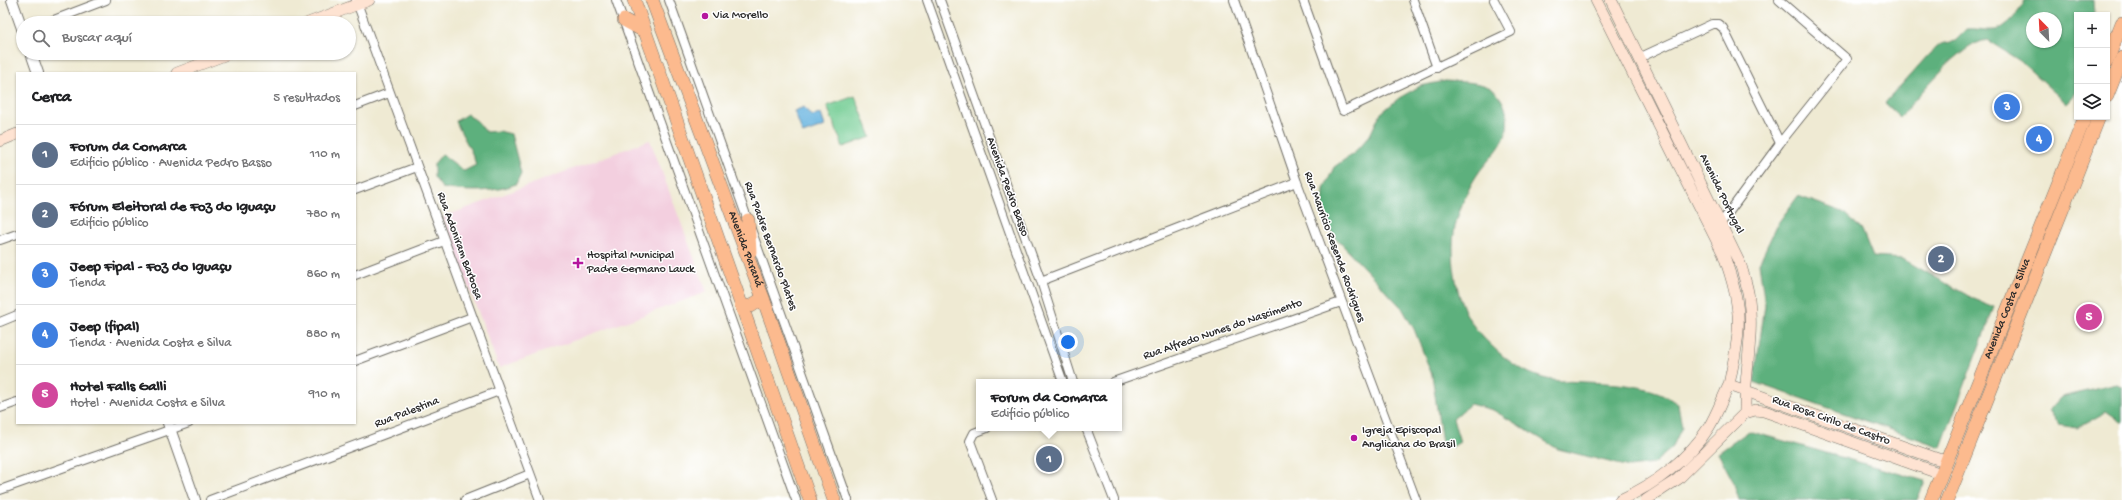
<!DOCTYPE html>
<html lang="es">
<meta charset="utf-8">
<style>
body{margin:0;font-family:"Gochi Hand",sans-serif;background:#f2f2f2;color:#202124}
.controls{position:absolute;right:12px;top:12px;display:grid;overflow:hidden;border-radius:0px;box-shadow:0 1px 3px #0004}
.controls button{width:36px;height:36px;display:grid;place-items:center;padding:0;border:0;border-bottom:1px solid #e0e0e0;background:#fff;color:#202124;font:20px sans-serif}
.compass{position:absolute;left:2026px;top:12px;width:36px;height:36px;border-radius:50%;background:#fff;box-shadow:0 1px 3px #0004;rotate:336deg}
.you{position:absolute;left:1068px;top:342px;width:14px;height:14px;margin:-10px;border:3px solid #fff;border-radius:50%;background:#1a73e8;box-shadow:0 0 0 6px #1a73e833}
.badge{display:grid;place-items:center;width:26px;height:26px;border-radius:50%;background:#b5179e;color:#fff;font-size:13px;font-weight:700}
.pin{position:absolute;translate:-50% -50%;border:2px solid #fff;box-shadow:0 1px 4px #0006}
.popup{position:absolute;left:976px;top:379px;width:146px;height:52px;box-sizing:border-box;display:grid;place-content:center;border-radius:0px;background:#fff;filter:drop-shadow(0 1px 3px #0005);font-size:13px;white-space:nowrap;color:#757577}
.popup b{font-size:15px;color:#202124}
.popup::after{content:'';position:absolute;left:50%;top:100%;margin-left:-8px;border:8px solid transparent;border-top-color:#fff}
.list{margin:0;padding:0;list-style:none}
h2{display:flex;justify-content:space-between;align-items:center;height:52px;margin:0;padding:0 16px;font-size:17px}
h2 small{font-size:13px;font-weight:400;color:#757577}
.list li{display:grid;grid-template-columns:26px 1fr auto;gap:12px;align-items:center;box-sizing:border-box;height:60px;padding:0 16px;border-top:1px solid #e0e0e0}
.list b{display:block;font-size:15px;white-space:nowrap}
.list p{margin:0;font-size:13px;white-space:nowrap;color:#757577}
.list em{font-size:13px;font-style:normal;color:#757577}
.icon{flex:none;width:22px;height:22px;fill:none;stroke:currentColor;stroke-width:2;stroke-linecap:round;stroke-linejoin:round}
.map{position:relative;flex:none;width:2122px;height:500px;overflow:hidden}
.search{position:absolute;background:#fff;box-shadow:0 1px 3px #0004;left:16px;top:16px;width:340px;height:44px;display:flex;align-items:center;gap:10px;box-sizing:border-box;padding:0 14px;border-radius:22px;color:#757577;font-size:15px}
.panel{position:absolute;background:#fff;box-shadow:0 1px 3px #0004;left:16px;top:72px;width:340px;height:352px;border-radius:0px}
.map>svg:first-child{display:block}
.built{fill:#f3cfdf}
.green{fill:#72cc93;stroke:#4e7c5f}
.forest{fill:#5db07d;stroke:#446e54;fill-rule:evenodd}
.water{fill:#66b3df;stroke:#486f85}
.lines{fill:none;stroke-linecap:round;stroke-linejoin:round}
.minor-casing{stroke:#706e66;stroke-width:10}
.tertiary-casing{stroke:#706e66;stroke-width:12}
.secondary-casing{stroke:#706e66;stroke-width:12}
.primary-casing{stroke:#706e66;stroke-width:14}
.minor{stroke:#fff;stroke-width:8}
.tertiary{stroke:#fff;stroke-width:10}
.secondary{stroke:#fee3d2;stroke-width:11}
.primary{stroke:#fcba8e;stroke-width:13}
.poi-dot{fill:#b5179e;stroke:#fff;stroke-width:1.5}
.labels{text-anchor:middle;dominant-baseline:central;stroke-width:3;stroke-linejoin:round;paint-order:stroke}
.poi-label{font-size:12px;fill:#2b2b2b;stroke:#fff;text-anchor:start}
.street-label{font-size:12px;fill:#2b2b2b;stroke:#fff}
</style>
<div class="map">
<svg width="2122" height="500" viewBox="0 0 2122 500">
<rect width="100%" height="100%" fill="#fff"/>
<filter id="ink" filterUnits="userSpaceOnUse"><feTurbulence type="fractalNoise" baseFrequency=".025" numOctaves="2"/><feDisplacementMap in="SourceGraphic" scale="8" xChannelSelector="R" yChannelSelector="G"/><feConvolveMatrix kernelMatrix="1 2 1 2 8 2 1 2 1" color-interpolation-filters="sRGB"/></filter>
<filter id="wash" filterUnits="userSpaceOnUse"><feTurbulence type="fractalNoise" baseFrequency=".012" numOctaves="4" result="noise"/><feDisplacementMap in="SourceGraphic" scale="16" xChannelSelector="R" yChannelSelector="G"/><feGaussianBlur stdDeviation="0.9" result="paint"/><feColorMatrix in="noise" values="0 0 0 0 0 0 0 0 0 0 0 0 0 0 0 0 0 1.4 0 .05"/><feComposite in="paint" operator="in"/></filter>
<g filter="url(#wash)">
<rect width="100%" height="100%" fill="#efead3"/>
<path class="built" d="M650 140 707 292 499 368 443 217Z"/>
<path class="green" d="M855 96 871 137 843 147 827 106Z"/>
<path class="forest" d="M2025 0H2093L2094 15H2077V91L2066 103 2020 61 1987 40C1959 44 1919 96 1900 117L1885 103 1929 54 1941 44 1955 41 1967 29C1976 28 1986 31 1995 30 2006 29 2021 10 2025 0ZM2032 18H2056V42H2032Z
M1445 81C1457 82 1481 81 1492 89 1505 99 1510 117 1506 133 1502 149 1486 161 1477 175 1468 189 1462 203 1457 219 1450 241 1453 271 1459 294 1465 317 1475 330 1492 346 1505 359 1520 370 1537 376 1552 382 1569 381 1585 382 1608 383 1635 384 1657 392 1664 394 1671 400 1678 404L1682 427 1672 448 1653 464 1629 467 1558 449 1493 410 1470 404 1453 419 1460 442 1452 447 1442 443 1432 375 1414 329 1402 308 1333 235 1323 213 1324 189 1334 167 1354 153 1370 135 1380 114 1399 98 1420 86Z
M467 114 477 121 486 132 499 131 511 134 521 173 516 184C496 193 463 192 442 188L434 177V164L442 154 464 171 476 165C472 149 462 137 456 121Z
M1798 196 1843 212 1862 230 1873 257 1903 259 1974 299 1994 307 1941 447 1754 382 1765 305 1759 263 1778 223Z
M2117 384 2122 386V423L2106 412 2077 428 2059 425 2049 410 2061 397Z
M1749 431 1925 481 1917 500H1739L1733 481 1718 453Z"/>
<path class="water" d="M804 107 811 116 821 114 825 126 803 134 794 111Z"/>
</g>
<g filter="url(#ink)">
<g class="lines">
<g class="minor-casing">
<path id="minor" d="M356 0 540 500
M616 0 796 500
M669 0 848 500
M927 0 1063 382
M940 0 1041 281 1073 382
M1234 0 1297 182 1416 500
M1303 0 1343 111 1511 32 1494 0
M1413 0 1437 68
M46 23 106 0
M1639 58 1712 24H1718L1723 28 1780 143
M355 106 389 93
M355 190 417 167
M1721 223 1780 143 1847 59 1779 0
M0 240 17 234
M355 275 444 241
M1041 281 1297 182
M0 322 17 315
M355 361 472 317
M1113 382 1341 302
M0 408 17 402
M987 428 974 433 970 441 992 500
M1086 428 1114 500
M0 490 189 423
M210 500 499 391
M465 500 530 474"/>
</g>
<g class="tertiary-casing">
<path id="tertiary" d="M12 0 23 31
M31 53 38 73
M168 423 195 500"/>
</g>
<g class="secondary-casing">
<path id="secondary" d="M1596 0 1723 253C1732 278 1740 304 1738 331 1737 349 1732 368 1729 385
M1611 0 1741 266C1744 277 1748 288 1749 299 1754 337 1744 375 1745 413
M308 23 369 0
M177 73 230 53
M0 141 17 134
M1620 500C1654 485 1689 459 1709 427 1717 414 1722 399 1729 385L1938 459 1946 460
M1646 500 1678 479 1745 413 1755 410 1764 411 1941 474"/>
</g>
<g class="primary-casing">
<g id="primary">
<path d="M634 0 810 500"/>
<path id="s1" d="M652 0 763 298 834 500"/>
<path d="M624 20 644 31"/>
<path d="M2107 61 2122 23"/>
<path d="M2107 96 2122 58"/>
<path d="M748 220 750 252"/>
<path d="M742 306H751L763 298"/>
<path id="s2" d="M1931 500 2085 117"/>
<path d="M1947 500 2099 117"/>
</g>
</g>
<use href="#minor" class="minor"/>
<use href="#tertiary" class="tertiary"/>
<use href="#secondary" class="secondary"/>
<use href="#primary" class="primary"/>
</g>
</g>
<g class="poi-dot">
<circle cx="705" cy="16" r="4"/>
<path d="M576 257h4v4h4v4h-4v4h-4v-4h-4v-4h4z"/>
<circle cx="1354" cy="438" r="4"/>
</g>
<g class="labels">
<g class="poi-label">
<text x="713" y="16">Via Morello</text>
<text x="587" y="256">Hospital Municipal<tspan x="587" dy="14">Padre Germano Lauck</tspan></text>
<text x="1362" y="431">Igreja Episcopal<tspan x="1362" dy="14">Anglicana do Brasil</tspan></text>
</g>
<g class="street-label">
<text transform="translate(1007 187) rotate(70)">Avenida Pedro Basso</text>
<text transform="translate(1721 194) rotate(64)">Avenida Portugal</text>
<text transform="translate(459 246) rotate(70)">Rua Adoniram Barbosa</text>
<text transform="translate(770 246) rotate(70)">Rua Padre Bernardo Plates</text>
<text transform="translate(1334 247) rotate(70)">Rua Mauricio Resende Rodrigues</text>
<text stroke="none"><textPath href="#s1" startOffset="266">Avenida Paraná</textPath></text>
<text stroke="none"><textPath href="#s2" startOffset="206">Avenida Costa e Silva</textPath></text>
<text transform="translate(1223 330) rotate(-19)">Rua Alfredo Nunes do Nascimento</text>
<text transform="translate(407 413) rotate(-21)">Rua Palestina</text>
<text transform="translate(1831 421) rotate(20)">Rua Rosa Cirilo de Castro</text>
</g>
</g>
</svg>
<div class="controls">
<button>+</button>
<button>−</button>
<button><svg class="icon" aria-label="layers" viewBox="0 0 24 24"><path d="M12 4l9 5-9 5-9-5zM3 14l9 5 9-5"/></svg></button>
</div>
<svg class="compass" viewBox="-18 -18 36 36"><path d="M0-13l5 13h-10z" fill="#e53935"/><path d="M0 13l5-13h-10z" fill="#757577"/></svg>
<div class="you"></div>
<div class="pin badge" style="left:1049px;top:459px;background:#5c6f8a">1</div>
<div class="popup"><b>Forum da Comarca</b>Edificio público</div>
<div class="pin badge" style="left:1941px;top:259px;background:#5c6f8a">2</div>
<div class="pin badge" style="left:2007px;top:107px;background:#3f7fe0">3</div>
<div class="pin badge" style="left:2039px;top:139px;background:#3f7fe0">4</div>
<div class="pin badge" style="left:2089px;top:317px;background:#d1479c">5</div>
<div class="search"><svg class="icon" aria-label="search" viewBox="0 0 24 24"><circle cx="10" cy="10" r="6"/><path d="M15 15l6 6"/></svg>Buscar aquí</div>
<section class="panel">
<h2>Cerca<small>5 resultados</small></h2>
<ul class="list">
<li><span class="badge" style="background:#5c6f8a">1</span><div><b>Forum da Comarca</b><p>Edificio público · Avenida Pedro Basso</p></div><em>110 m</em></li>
<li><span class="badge" style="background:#5c6f8a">2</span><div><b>Fórum Eleitoral de Foz do Iguaçu</b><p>Edificio público</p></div><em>780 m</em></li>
<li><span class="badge" style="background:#3f7fe0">3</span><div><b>Jeep Fipal - Foz do Iguaçu</b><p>Tienda</p></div><em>860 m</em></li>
<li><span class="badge" style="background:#3f7fe0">4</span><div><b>Jeep (fipal)</b><p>Tienda · Avenida Costa e Silva</p></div><em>880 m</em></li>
<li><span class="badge" style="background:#d1479c">5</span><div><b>Hotel Falls Galli</b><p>Hotel · Avenida Costa e Silva</p></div><em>910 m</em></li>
</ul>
</section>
</div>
